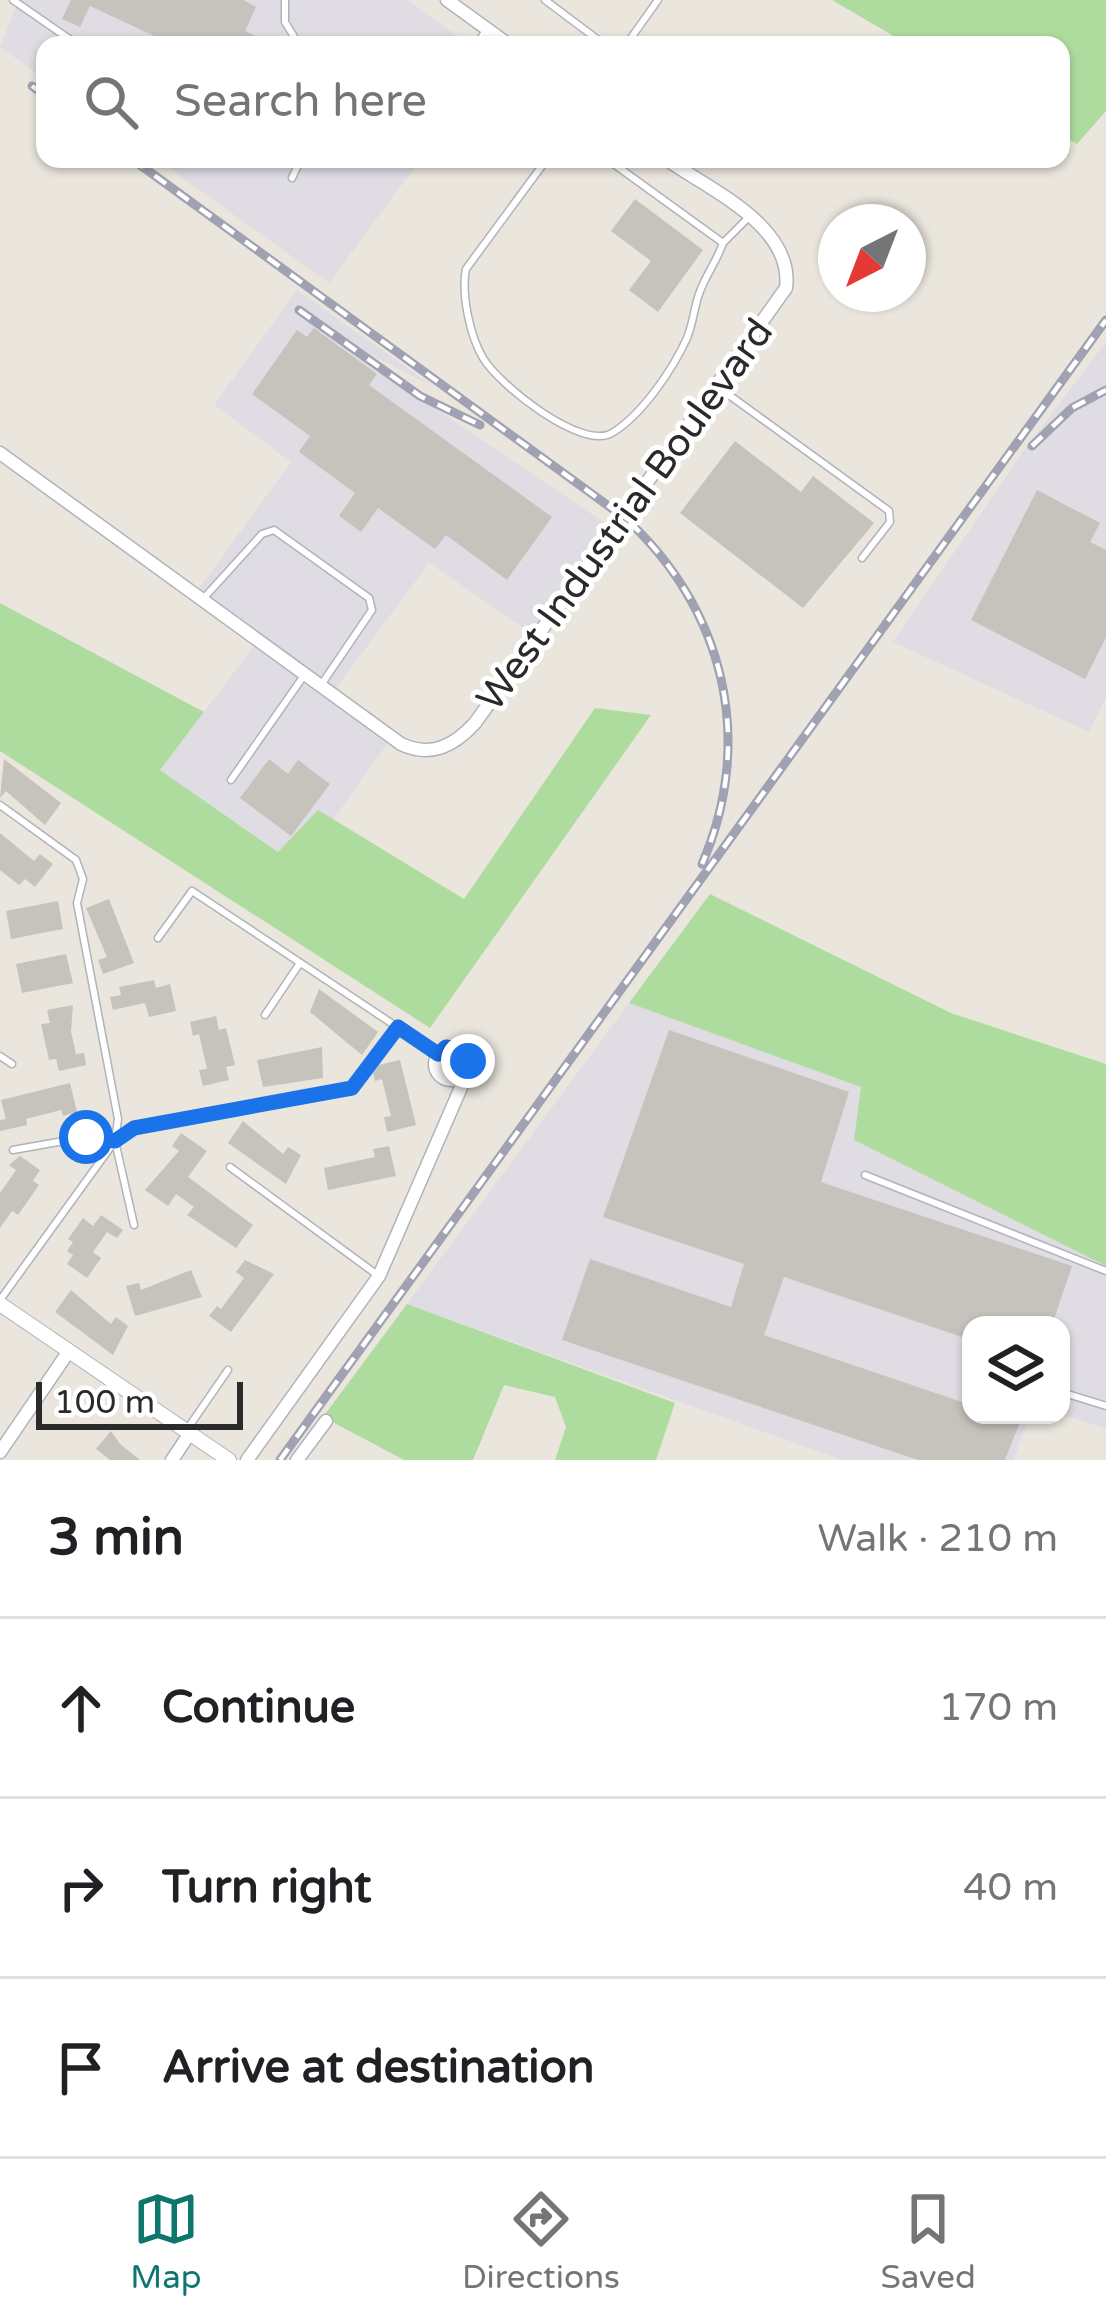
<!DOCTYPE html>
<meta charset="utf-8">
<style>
body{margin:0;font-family:"Varela Round",sans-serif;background:#f6f6f6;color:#202124}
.controls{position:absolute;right:36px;bottom:36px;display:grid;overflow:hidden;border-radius:24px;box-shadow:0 3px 9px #0004}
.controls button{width:108px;height:108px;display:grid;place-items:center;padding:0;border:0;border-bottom:3px solid #e0e0e0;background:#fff;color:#202124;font:60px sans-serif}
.compass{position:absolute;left:818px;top:204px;width:108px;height:108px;border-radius:50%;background:#fff;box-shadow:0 3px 9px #0004;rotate:222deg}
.scale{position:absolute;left:36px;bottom:30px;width:207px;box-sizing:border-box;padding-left:12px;border:6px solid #2a2a2a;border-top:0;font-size:33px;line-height:42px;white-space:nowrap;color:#2a2a2a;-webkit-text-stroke:9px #fff;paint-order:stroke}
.stop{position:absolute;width:36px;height:36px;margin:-27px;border:9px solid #1a73e8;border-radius:50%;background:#fff}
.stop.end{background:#1a73e8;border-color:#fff;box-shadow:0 3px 12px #0008}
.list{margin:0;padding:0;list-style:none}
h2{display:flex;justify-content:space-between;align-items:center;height:156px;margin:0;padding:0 48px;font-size:51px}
h2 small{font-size:39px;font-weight:400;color:#757577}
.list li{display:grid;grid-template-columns:78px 1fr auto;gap:36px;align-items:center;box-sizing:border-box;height:180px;padding:0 48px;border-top:3px solid #e0e0e0}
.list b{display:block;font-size:45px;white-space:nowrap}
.list em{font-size:39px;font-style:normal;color:#757577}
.icon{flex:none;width:66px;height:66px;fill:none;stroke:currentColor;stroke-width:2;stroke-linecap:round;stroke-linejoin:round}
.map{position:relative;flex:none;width:1106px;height:1460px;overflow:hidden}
.search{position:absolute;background:#fff;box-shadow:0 3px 9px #0004;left:36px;right:36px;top:36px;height:132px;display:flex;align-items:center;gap:30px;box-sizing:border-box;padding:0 42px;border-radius:24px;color:#757577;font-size:45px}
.sheet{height:696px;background:#fff}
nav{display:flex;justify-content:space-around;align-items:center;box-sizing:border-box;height:168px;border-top:3px solid #e0e0e0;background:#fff;font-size:33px;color:#757577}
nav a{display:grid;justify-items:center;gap:6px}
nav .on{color:#0f766e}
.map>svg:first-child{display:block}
.industrial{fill:#dfdde3}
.green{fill:#aedc9e}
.building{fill:#c6c2bc}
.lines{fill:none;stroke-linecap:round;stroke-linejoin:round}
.service-casing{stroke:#b0b2bc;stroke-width:9}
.minor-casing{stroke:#b0b2bc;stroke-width:15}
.tertiary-casing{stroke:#b0b2bc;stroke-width:16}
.service{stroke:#fff;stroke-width:6}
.minor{stroke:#fff;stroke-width:12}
.tertiary{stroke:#fff;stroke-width:14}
.rail-casing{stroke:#a0a1b2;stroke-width:9}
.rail{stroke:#fff;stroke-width:4.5;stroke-dasharray:14;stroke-linecap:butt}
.route{stroke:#1a73e8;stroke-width:15}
.labels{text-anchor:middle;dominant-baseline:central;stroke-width:10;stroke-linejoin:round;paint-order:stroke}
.street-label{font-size:39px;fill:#2a2a2a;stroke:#fff}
</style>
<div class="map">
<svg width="1106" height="1460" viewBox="0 0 1106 1460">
<rect width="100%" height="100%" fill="#eae6dd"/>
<path class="industrial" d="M19 0H408L469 45H45V79L0 47Z
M156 159H421L329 283Z
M297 290 434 387 308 322 615 530 537 637 429 563 328 699 387 744 333 820 318 810 279 852 160 770 254 646 192 598 291 462 214 405Z
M1106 342V698L1089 732 893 642 1024 450Z
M629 1003 862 1087 854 1140 1106 1266V1429L1061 1414V1325H971V1415H1029L1014 1460H842L407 1304Z"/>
<path class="green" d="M832 0H1106V111L1077 144 1061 135V45H909Z
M0 603 204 712 160 770 278 852 318 810 464 899 595 708 651 715 430 1028 0 751Z
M710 894 951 1013 1106 1064V1266L854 1140 861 1087 629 1003Z
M407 1304 675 1403 656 1460H555L566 1427 555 1397 504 1385 473 1460H404L323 1417Z"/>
<path class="building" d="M71 0H243L256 7 245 31 274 45H161L163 40 90 6 80 27 62 19Z
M635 199 703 250 658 312 629 290 651 261 611 231Z
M314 328 377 374 369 385 552 517 507 580 446 535 435 549 378 508 361 532 339 516 355 493 299 452 310 436 252 394 297 330 307 337Z
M735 441 801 492 813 476 874 523 803 608 680 513Z
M1037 490 1100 523 1090 542 1106 550V637L1085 679 971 620Z
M4 759 61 803 45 825 6 791 0 798Z
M269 759 288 774 298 760 330 784 291 836 240 798Z
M0 833 34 861 40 854 53 864 35 887 25 879 19 885 0 870Z
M109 899 134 963 103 974 98 960 107 957 86 908Z
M58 901 63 929 11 939 6 911Z
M66 954 73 983 22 993 16 964Z
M154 980 156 988 170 984 176 1011 149 1017 145 1003 113 1010 110 997 121 995 119 987Z
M319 989 378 1032 362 1055 310 1012Z
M73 1005 71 1032 76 1054 84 1053 86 1065 59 1071 56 1059 49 1060 41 1024 50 1023 47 1010Z
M216 1016 219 1030 226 1028 235 1065 226 1067 229 1080 203 1086 199 1070 207 1069 199 1034 193 1036 190 1022Z
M669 1030 849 1092 821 1182 1072 1266 1052 1325H971V1340L784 1277 764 1335 971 1405V1415L1020 1422 1005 1460H918L562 1340 590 1259 731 1307 744 1264 603 1217Z
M322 1047 323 1078 263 1087 257 1060Z
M400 1060 416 1125 387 1132 384 1117 391 1116 382 1079 375 1081 373 1073 379 1065Z
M70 1083 77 1112 63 1116 61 1110 26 1119 27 1125 0 1131V1120L6 1119 1 1100Z
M243 1121 283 1154 288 1147 301 1155 286 1184 228 1143Z
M181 1133 207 1151 188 1177 253 1225 236 1248 187 1215 194 1207 176 1194 168 1206 145 1190 179 1151 172 1146Z
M389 1146 396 1176 328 1190 324 1168 375 1157 373 1149Z
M20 1156 40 1170 33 1181 39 1185 18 1215 12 1211 0 1228V1193L16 1170 9 1165Z
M101 1215 123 1230 117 1238 107 1232 93 1252 101 1258 87 1278 67 1264 73 1255 67 1251 73 1242 68 1239 83 1218 93 1226Z
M245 1260 274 1274 231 1332 209 1316 217 1306 221 1309 244 1278 236 1272Z
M191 1270 202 1297 135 1316 126 1286 139 1283 141 1290Z
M71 1290 111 1324 116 1317 128 1326 113 1355 55 1312Z
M111 1431 120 1444 140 1460H110L96 1449Z"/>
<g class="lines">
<g class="service-casing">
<path id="service" d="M13 0 78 45
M285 0V22L299 45
M545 0 605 45
M476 45 487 29
M626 45 658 0
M547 159 466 269C461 294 470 336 483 358 499 385 582 451 612 433 642 415 673 369 687 338 693 324 694 308 699 294 705 276 717 261 723 243L607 159
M292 178 301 159
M723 243 748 218
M718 387 889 511 890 522 862 558
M203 599 262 534 274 530 369 598 372 610 321 685
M231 780 303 677
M0 805 76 860 83 879 77 903 118 1119 115 1141 134 1225
M158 938 192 891 438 1054
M265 1015 300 963
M0 1056 12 1064
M13 1150 86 1137 115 1141
M230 1167 376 1274
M865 1175 1106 1271
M0 1300 115 1141 134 1128 352 1088 394 1033
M1061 1392 1106 1406
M188 1428 228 1370"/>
</g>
<g class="minor-casing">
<path id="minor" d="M447 0 509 45
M0 453 401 744C431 758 454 746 475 723L786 288C794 226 710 190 666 159
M394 1033 398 1027
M435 1064a16 16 0 1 1 32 0a16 16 0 1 1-32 0Z
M0 1452 69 1351
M172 1460 190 1433
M247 1460 379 1276 466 1076
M297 1460 326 1421"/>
</g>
<g class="tertiary-casing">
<path id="tertiary" d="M0 1304 229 1460"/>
</g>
<use href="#service" class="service"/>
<use href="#minor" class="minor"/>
<use href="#tertiary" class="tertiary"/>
<g class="rail-casing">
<path id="rail" d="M32 86 45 95
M132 159 625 518C724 608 756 740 702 864
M299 310 420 396 480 425
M1032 446 1072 408 1106 390
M280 1460 1106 320"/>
</g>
<use href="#rail" class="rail"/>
</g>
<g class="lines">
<path class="route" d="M86 1137 115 1141 134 1128 352 1088 398 1027 438 1054 446 1047 459 1049 468 1061"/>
</g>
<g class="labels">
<g class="street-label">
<text transform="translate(625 515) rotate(-54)">West Industrial Boulevard</text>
</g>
</g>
</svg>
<div class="controls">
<button><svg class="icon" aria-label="layers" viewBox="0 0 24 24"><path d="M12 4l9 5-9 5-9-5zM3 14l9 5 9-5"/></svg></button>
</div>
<svg class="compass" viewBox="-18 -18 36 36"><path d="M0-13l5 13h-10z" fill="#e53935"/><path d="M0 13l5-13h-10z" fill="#757577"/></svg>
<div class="scale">100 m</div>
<div class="stop" style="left:86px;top:1137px"></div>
<div class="stop end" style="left:468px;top:1061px"></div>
<div class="search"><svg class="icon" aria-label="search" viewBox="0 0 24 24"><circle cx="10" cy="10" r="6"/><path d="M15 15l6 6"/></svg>Search here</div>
</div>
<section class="sheet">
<h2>3 min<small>Walk · 210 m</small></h2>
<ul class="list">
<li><svg class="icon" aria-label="ahead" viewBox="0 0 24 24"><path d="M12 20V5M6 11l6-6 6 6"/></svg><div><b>Continue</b></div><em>170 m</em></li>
<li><svg class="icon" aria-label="right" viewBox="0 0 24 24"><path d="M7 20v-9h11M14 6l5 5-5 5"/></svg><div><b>Turn right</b></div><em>40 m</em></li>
<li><svg class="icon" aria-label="arrive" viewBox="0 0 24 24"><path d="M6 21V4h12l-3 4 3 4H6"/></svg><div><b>Arrive at destination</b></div></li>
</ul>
</section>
<nav>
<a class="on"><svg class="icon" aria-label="map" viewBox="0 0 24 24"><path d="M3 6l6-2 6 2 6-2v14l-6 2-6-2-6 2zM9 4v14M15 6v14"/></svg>Map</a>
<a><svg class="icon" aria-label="directions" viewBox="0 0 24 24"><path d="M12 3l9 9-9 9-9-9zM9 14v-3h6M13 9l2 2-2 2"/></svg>Directions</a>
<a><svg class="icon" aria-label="saved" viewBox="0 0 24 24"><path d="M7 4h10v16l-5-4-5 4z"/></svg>Saved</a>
</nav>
